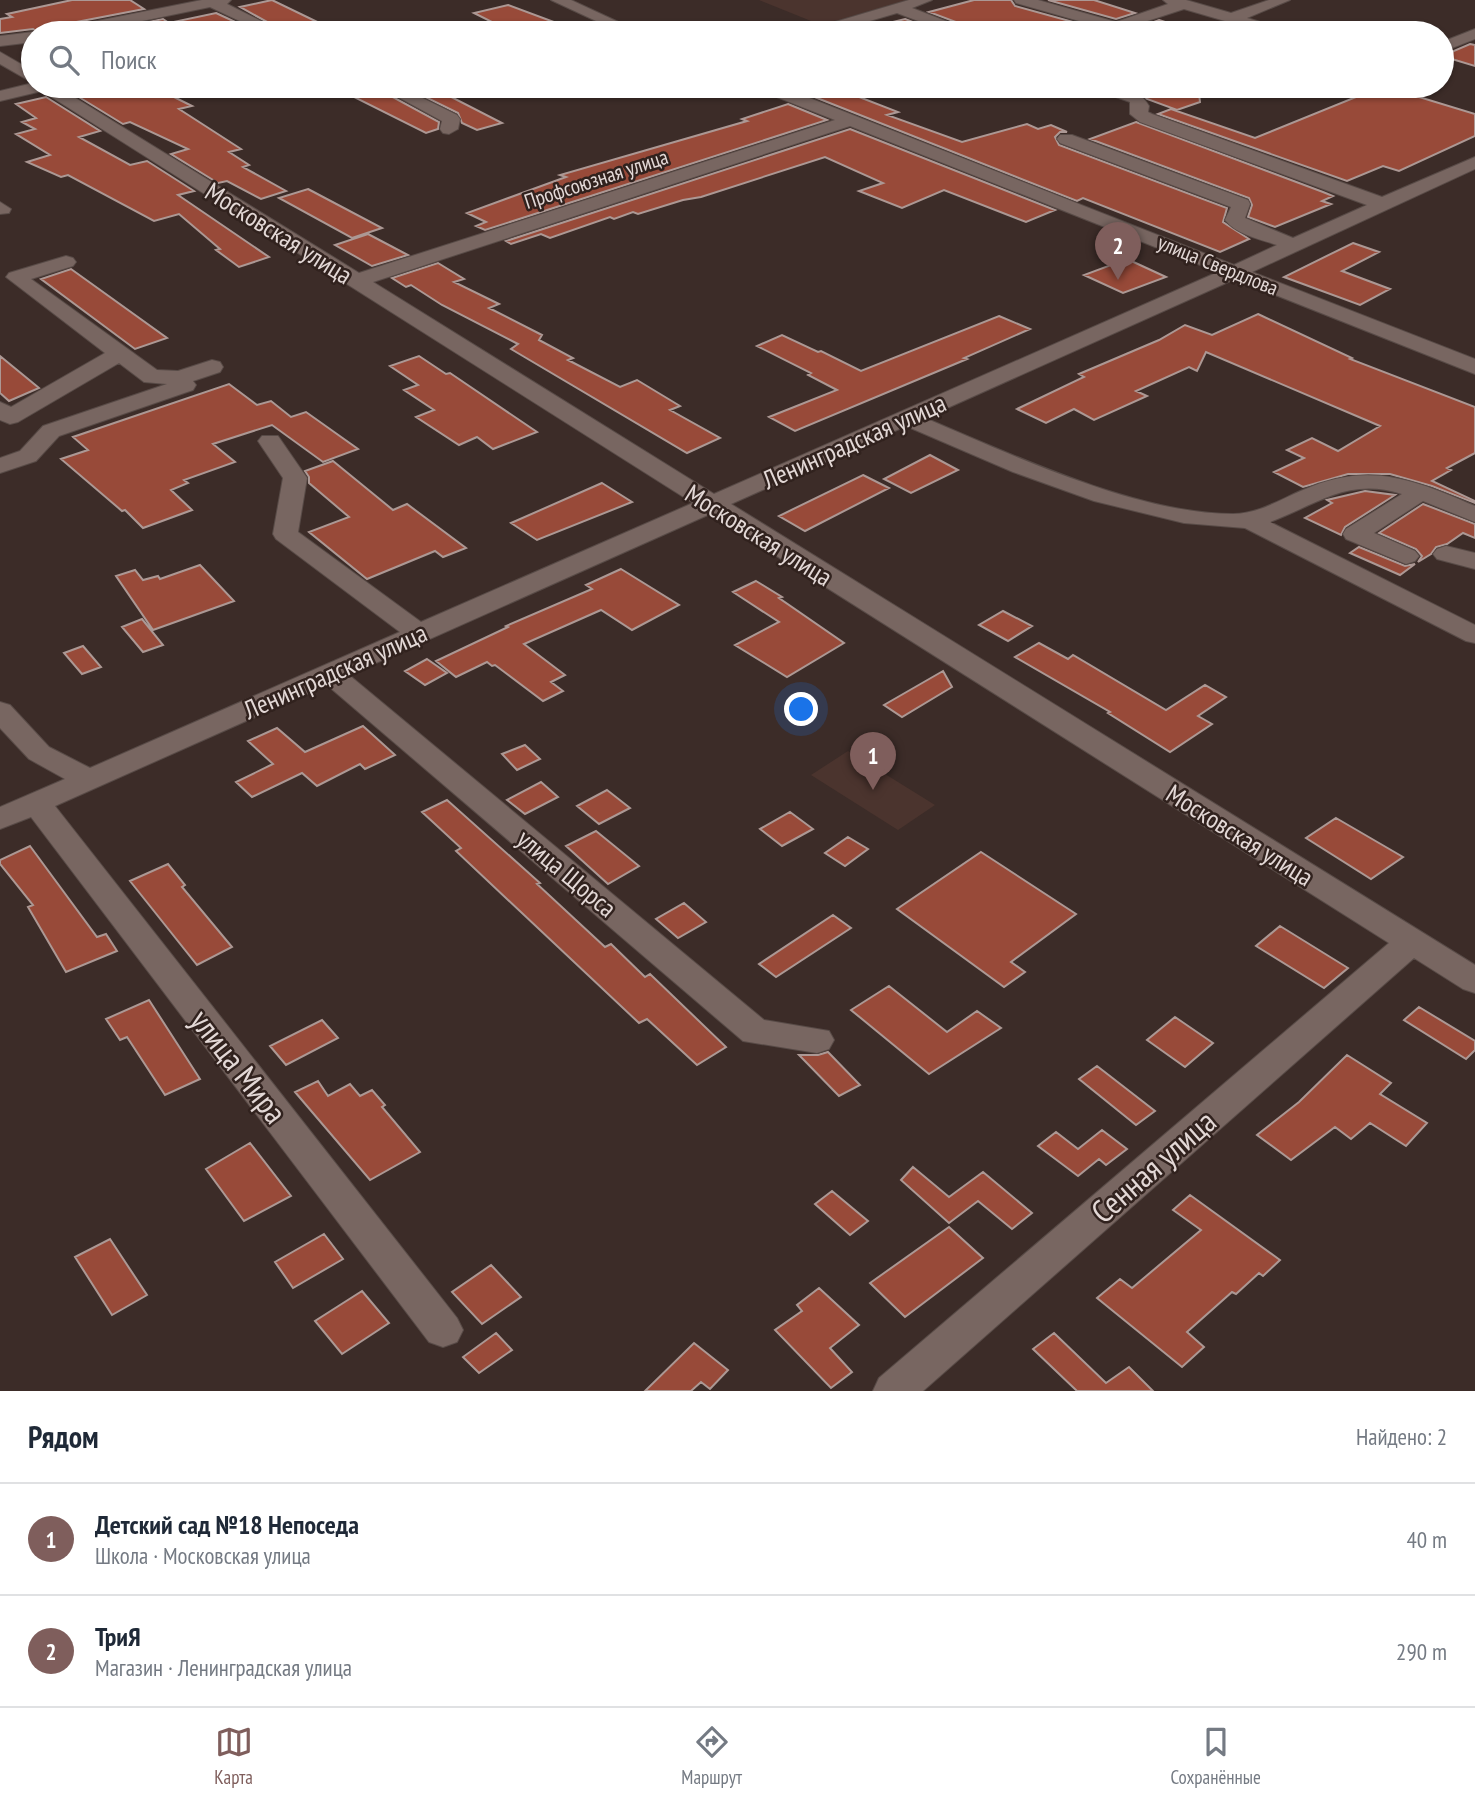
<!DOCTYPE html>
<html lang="ru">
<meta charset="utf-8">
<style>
body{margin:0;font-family:"PT Sans Narrow",sans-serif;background:#f2f2f3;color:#1f2937}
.you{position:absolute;left:802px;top:710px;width:24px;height:24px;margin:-18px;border:5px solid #fff;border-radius:50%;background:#1a73e8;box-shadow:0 0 0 10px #1a73e833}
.badge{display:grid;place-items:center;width:46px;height:46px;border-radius:50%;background:#7f5e5c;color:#fff;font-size:23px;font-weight:700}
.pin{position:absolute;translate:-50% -58px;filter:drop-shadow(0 2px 4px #0008)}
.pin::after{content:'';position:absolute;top:37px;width:24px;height:21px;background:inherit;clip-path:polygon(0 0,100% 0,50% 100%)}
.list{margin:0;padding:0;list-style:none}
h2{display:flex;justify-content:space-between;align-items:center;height:91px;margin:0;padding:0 28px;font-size:30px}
h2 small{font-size:23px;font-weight:400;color:#747a83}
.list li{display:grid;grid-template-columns:46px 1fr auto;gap:21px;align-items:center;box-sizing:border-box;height:112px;padding:0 28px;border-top:2px solid #e0e1e3}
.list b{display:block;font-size:26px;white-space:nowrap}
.list p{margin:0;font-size:23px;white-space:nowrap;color:#747a83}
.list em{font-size:23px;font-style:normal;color:#747a83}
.icon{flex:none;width:38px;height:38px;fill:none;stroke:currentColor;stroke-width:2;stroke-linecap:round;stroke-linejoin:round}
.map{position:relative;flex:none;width:1475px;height:1391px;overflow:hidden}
.search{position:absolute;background:#fff;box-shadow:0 2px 5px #0004;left:21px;right:21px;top:21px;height:77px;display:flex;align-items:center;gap:18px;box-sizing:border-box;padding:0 24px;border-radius:38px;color:#747a83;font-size:26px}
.sheet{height:315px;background:#fff}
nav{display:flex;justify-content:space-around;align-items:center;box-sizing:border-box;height:98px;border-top:2px solid #e0e1e3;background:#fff;font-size:19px;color:#747a83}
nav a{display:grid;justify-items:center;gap:4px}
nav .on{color:#7f5e5c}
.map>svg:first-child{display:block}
.built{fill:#4b342e}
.building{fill:#984a39;stroke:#ac9894;stroke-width:2}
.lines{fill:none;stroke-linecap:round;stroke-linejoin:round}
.minor-casing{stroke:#584b47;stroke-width:2}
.minor{fill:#786661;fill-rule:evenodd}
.labels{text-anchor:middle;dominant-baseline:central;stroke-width:5;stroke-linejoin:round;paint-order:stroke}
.far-street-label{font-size:21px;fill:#e3d8d6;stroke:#31221e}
.street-label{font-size:26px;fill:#e3d8d6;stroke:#31221e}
.near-street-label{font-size:32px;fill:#e3d8d6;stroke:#31221e}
</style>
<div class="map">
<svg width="1475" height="1391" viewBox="0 0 1475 1391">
<rect width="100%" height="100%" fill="#3c2c28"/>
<path class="built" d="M759 0H907L821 25Z
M848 751 935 805 898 830 811 775Z"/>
<path class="building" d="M72 0H130L144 9 61 25 52 33H40L33 29 0 33V19L12 17 7 14Z
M272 0 340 33H287L240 7Z
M974 0H1011L1015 6 1102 30 1098 33 1065 22 1014 33 985 23 969 27 929 12Z
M1048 0H1094L1135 13 1116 19Z
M508 5 578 31V33H514L474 13Z
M216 13 259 33H96L163 19 169 23Z
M905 19 936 31 922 33 893 22Z
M1159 20 1186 29 1185 33H1124Z
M1470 44 1475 45V66L1442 56Z
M91 86H152L192 106 179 109 241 149 229 152 249 165 243 167 286 191 261 199 227 181 218 183 171 154 188 149 130 122 123 124 69 91Z
M403 86H430L502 123 477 130 462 123 458 113Z
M1125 86H1198L1200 102 1177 110 1147 99 1140 92Z
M1383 86 1475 114V136L1399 171 1383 166 1347 181 1158 114 1171 109 1255 138Z
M836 88 898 112 887 115 962 142 1027 124 1038 129 1051 125 1067 132H1060L1055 137 1059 145 1227 208 1223 222 1249 239 1220 252 1083 198 1077 201 812 96Z
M378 89 439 122 438 129 426 133 354 97Z
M46 97 100 131 79 137 130 165 147 161 194 191 178 195 269 257 239 267 216 250 220 249 179 214 154 221 68 175 61 177 27 162 50 155 16 134 35 129 22 122 36 118 16 104Z
M788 104 827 120 485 230 476 226 486 222 467 213 566 177 560 175 747 121 742 119Z
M1136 122 1323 192 1333 196 1322 201 1331 204 1275 227 1248 217 1252 205 1249 198 1090 139Z
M850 129 1055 210 1026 222 944 190 902 208 859 191 883 183 825 157 701 197 683 200 638 214 633 212 614 219 610 217 550 238 541 234 511 244 506 241Z
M308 189 382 228 352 238 279 198Z
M368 234 408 255 372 266 335 245Z
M1353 243 1379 252 1342 271 1390 289 1360 305 1284 277Z
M1127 259 1166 277 1123 293 1084 275Z
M438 263 464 279 454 282 499 304 489 308 542 335 539 340 573 358 568 360 620 387 637 380 680 406 670 410 720 438 687 453 511 349 518 344 442 305 411 285 406 287 392 278Z
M71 269 167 338 135 349 41 279Z
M1258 314 1352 358 1350 359 1475 407V453L1447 468 1451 470 1432 481 1475 501V503L1432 486 1390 474H1348L1303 487 1274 472 1304 458 1287 450 1312 438 1338 451 1380 426 1206 352 1197 371 1189 367 1136 391 1147 396 1094 420 1074 409 1046 423 1017 409 1084 377 1079 374 1159 340 1185 325 1212 335Z
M999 316 1030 329 964 358 967 359 795 431 769 417 837 390 808 375 811 373 757 346 782 335 818 352 821 351 861 371Z
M0 356 39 388 9 401 0 393Z
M419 356 446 374 450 373 537 432 493 449 477 437 459 445 416 417 434 410 404 390 418 385 390 366Z
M229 384 257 405 271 401 291 417 306 412 358 449 323 462 272 425 213 444 235 462 184 480 188 483 171 490 192 510 143 528 125 510 122 511 61 459 88 450 73 437Z
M930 455 958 470 911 493 884 479Z
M333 461 393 510 407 504 466 548 443 557 435 551 367 579 309 532 349 517 309 483V477L305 471Z
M863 475 889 488 805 531 779 516Z
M602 483 632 502 537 540 511 523Z
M1365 491 1395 495 1345 527 1341 535 1305 518 1332 503 1327 500Z
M1423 504 1475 524V538L1463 533 1447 544 1436 547 1431 554 1418 562 1422 556 1416 549 1379 533Z
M1359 547 1405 566 1415 564 1400 575 1350 553Z
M200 565 234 601 153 630 116 576 135 570 143 580 158 576 160 579Z
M621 569 679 605 632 630 601 610 524 644 565 675 551 682 563 691 543 701 495 665 492 666 487 662 456 677 436 661 508 627 506 626 592 589 586 585Z
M756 581 782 597 779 598 844 643 787 677 735 645 779 622 733 592Z
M1003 611 1032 626 1008 641 979 625Z
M142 619 163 645 143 652 122 627Z
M1039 643 1068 659 1073 655 1166 710 1205 685 1226 697 1198 716 1212 724 1170 752 1108 713 1110 712 1015 657Z
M83 646 101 667 82 674 64 653Z
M427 659 447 673 425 685 405 671Z
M943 671 952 687 902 717 884 705Z
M363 726 395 755 365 769 360 764 317 786 302 773 252 797 236 782 273 764 248 741 277 728 305 752Z
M525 745 540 759 517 770 502 754Z
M541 782 558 797 525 814 507 800Z
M607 790 630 808 599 824 577 806Z
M447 800 540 883 537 884 605 947 611 944 645 977 650 974 726 1047 697 1065 647 1019 639 1023 456 851 461 848 422 812Z
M790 812 813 829 782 846 760 829Z
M1336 818 1403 857 1371 879 1306 838Z
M596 831 639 866 608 884 566 846Z
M848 837 868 849 845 866 825 853Z
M30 846 97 937 106 934 117 951 66 972 28 907 33 905 0 864V860Z
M981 852 1076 914 1011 962 1025 972 1004 987 897 909Z
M168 864 185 885 182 887 232 947 197 965 130 881Z
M684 903 706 922 678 938 656 919Z
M833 915 851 928 776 977 759 964Z
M1280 926 1348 968 1324 988 1256 946Z
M889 986 947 1032 977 1011 1001 1028 929 1074 851 1010Z
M149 1000 200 1079 165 1095 127 1037 120 1040 106 1019Z
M1419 1007 1475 1041V1050L1466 1059 1404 1020Z
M1175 1017 1213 1043 1185 1067 1147 1040Z
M322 1020 338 1038 286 1065 270 1046Z
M828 1052 860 1085 839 1096 799 1055H818Z
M1347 1055 1391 1083 1380 1094 1427 1123 1406 1146 1370 1123 1351 1139 1335 1127 1291 1160 1257 1135 1299 1102Z
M1097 1066 1155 1111 1136 1125 1079 1079Z
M318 1081 328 1096 350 1084 360 1096 372 1090 385 1105 382 1107 420 1152 370 1180 295 1092Z
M1102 1130 1127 1149 1106 1165 1099 1159 1078 1176 1038 1146 1056 1132 1078 1149Z
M250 1143 291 1196 244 1221 206 1169Z
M913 1167 949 1197 983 1172 1032 1213 1012 1229 978 1201 949 1223 901 1180Z
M832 1191 868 1221 850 1235 815 1204Z
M1190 1195 1280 1260 1263 1276 1259 1273 1236 1294 1232 1292 1187 1332 1204 1347 1182 1367 1097 1298 1120 1279 1132 1288 1201 1230 1173 1210Z
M949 1227 983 1258 905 1317 870 1283Z
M324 1234 343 1259 293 1288 275 1262Z
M110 1239 147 1295 112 1315 75 1257Z
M491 1265 521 1297 482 1324 452 1292Z
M819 1288 859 1325 830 1348 852 1372 831 1388 775 1330 802 1311 797 1305Z
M362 1291 389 1323 342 1354 315 1321Z
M496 1333 512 1350 479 1373 463 1357Z
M1054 1333 1106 1383 1129 1367 1153 1391H1077L1033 1349Z
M694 1343 728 1370 710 1389 701 1382 691 1391H645Z"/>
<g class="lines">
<g class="minor-casing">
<path id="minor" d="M202 0H231L227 4 285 33H265L210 7 84 33H54L62 28Z
M551 0H571L642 33H622Z
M909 0H932L912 8 969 30 972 33H950L897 13 829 33H805L808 30Z
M1014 0H1038L1116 22 1168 4 1163 0H1186L1231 13 1269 0H1290L1247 18 1287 30 1290 33H1266L1184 9 1126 28 1120 33H1103L1107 29 1016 3Z
M1475 29V39L1442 52V42Z
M33 32 37 33H33V42L0 46V36Z
M0 52 33 71V83L0 64Z
M33 83V86H56L359 273 835 120 759 90 757 86H779L1234 265 1277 245C1260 239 1237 235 1225 220L1231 207 1060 143 1057 139 1060 135H1072L1248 200 1250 204 1245 218 1293 238 1367 205 1140 122 1130 114V102L1096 90 1094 86C1115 86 1138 86 1149 106L1148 112 1152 114 1382 197 1475 157V169L1252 272 1475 359V374L1235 279 925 418C1012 455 1139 514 1233 514 1258 514 1281 499 1303 490 1368 461 1413 479 1475 506V522L1423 501 1374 533 1415 551 1419 556 1415 561 1406 564 1346 539 1343 534 1346 529 1402 494C1348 477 1318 504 1270 522L1475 625V643L1466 641 1245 528 1184 523 1094 501 1013 472 906 426 731 504 1475 965V993L1463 989 1414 958 923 1391H873L879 1378 1389 943 710 514 349 675 764 1020 829 1031 834 1040 829 1049 817 1053 743 1041 327 685 55 806 457 1318 463 1330 457 1342 443 1347 429 1342 31 817 0 829V807L65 779 29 759 0 728V702L10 705 49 747 90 768 400 632 276 539 273 534 283 478 258 441 262 436H278L307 478 298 532 421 622 693 503 42 91 0 101V91ZM850 126 1218 272 714 494 373 282Z
M378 86H398L457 115 460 119 458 129 449 134 443 133 440 129 442 121Z
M0 202 11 209 9 213 0 214Z
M66 256 73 258 76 262 73 266 31 279 157 370 178 371 212 360 220 362 223 367 220 372 193 381 196 385 193 390 59 436 36 461 0 473V458L20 451 43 426 167 384 144 382 119 363 18 422 10 424 0 420V402L11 407 105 353 6 277 9 273Z
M1446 546 1475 553V569L1437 559 1433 554 1437 549Z"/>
</g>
<use href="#minor" class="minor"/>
</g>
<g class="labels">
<g class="far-street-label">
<text transform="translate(596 179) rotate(-18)">Профсоюзная улица</text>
<text transform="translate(1218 265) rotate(22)">улица Свердлова</text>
</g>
<g class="street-label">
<text transform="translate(279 233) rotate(32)">Московская улица</text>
<text transform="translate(854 441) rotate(-24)">Ленинградская улица</text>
<text transform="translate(759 535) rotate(32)">Московская улица</text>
<text transform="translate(335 671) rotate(-24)">Ленинградская улица</text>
<text transform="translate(1240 835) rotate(32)">Московская улица</text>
<text transform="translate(567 873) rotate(40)">улица Щорса</text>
</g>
<g class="near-street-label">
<text transform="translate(239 1066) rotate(52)">улица Мира</text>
<text transform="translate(1153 1166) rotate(-41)">Сенная улица</text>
</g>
</g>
</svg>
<div class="you"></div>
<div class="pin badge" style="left:873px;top:790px">1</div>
<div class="pin badge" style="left:1118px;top:280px">2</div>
<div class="search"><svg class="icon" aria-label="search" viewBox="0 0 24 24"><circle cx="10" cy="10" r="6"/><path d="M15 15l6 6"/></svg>Поиск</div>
</div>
<section class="sheet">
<h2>Рядом<small>Найдено: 2</small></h2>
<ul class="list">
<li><span class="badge">1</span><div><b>Детский сад №18 Непоседа</b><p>Школа · Московская улица</p></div><em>40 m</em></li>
<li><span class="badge">2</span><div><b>ТриЯ</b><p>Магазин · Ленинградская улица</p></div><em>290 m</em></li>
</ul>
</section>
<nav>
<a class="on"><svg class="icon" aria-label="map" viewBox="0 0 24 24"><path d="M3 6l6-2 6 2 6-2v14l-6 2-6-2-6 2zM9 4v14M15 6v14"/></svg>Карта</a>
<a><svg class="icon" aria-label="directions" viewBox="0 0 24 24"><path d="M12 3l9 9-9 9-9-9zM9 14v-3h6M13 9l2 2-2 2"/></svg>Маршрут</a>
<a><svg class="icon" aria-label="saved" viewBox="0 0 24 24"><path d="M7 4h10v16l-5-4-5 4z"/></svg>Сохранённые</a>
</nav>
